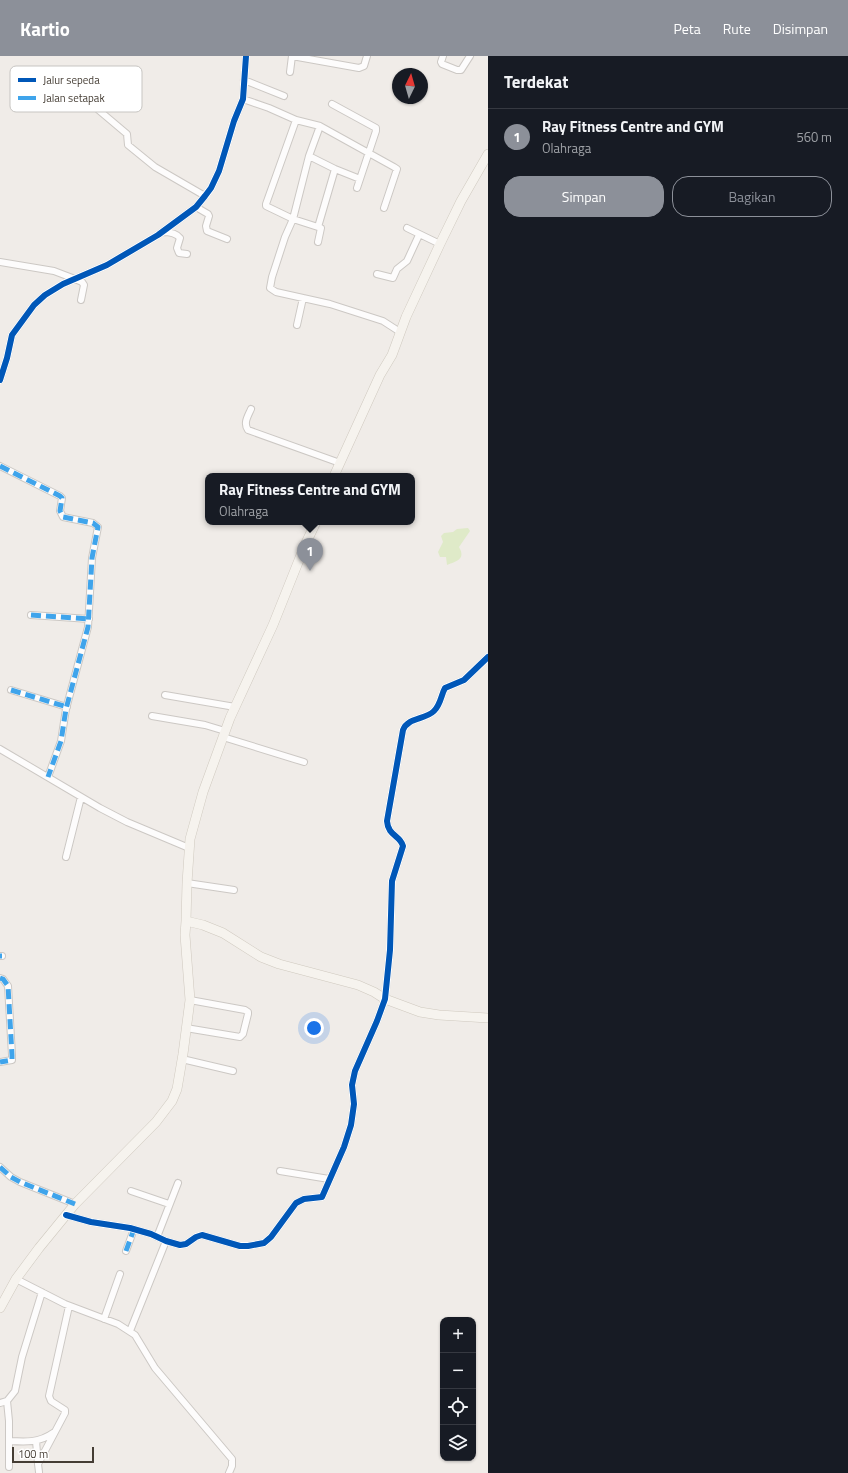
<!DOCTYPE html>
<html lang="id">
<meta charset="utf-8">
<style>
body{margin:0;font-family:"Titillium Web",sans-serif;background:#20242c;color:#f1f3f6}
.controls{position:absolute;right:12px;bottom:12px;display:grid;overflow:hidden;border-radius:8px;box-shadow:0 1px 3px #0004}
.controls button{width:36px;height:36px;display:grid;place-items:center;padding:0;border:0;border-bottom:1px solid #363941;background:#171b24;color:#f1f3f6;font:20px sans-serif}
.compass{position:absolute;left:392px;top:12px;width:36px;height:36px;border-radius:50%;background:#171b24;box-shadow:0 1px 3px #0004;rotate:5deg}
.scale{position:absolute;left:12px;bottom:10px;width:82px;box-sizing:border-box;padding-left:4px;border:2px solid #453d34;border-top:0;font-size:11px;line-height:14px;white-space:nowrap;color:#453d34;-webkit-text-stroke:3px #fff;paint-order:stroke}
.you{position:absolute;left:314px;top:972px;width:14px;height:14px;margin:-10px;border:3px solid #fff;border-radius:50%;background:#1a73e8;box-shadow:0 0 0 6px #1a73e833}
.badge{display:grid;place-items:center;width:26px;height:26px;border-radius:50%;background:#8c9099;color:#fff;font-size:13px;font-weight:700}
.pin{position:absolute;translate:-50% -33px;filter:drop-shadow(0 1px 2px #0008)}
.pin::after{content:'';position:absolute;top:21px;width:14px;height:12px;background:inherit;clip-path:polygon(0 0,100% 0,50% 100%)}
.popup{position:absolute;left:205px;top:417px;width:210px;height:52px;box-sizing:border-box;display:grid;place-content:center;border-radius:8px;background:#171b24;filter:drop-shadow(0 1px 3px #0005);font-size:13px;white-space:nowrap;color:#9ea1a6}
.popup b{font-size:15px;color:#f1f3f6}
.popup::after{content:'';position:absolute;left:50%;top:100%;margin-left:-8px;border:8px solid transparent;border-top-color:#171b24}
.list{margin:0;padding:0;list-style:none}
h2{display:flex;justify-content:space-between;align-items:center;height:52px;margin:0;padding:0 16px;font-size:17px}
h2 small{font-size:13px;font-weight:400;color:#9ea1a6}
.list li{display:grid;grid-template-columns:26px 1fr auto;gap:12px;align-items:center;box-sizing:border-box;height:56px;padding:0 16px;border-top:1px solid #363941}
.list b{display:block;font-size:15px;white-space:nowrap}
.list p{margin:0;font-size:13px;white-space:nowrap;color:#9ea1a6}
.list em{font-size:13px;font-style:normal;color:#9ea1a6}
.actions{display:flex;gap:8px;padding:12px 16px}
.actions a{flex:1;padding:9px 0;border:1px solid #8c9099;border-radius:16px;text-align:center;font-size:14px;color:#8c9099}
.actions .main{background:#8c9099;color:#fff}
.icon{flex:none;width:22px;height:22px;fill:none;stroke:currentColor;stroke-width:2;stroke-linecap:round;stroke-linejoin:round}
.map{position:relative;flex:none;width:488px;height:1417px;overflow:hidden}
header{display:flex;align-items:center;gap:24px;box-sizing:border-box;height:56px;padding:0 20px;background:#8c9099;color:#fff}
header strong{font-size:19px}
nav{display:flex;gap:22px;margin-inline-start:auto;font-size:14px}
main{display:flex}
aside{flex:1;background:#171b24}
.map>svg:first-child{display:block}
.green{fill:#dfeac8}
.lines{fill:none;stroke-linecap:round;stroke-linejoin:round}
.street-casing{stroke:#ccc8c4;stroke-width:8}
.secondary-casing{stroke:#cfc9bf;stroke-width:10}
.street{stroke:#fdfcfc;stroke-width:6}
.secondary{stroke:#f6f3ee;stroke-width:9}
.quiet{stroke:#3fa4eb;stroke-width:5;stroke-dasharray:10 5;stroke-linecap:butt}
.cycleway-casing{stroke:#fff;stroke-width:8}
.cycleway{stroke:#0057b8;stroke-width:6}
.key{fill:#fff;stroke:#c7c5c2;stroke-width:1}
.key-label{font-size:11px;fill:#453d34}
</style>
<header>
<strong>Kartio</strong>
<nav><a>Peta</a><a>Rute</a><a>Disimpan</a></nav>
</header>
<main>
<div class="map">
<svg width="488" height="1417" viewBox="0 0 488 1417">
<rect width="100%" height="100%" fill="#f0ece8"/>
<path class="green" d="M468 472 470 475 459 491C466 503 457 505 447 509L446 501H440L438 496 443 486 441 480 444 477 453 476 457 473Z"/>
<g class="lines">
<g class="street-casing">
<path id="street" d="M292 0 359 12 364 10 367 0
M443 0 441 6 442 8 457 14H461L470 0
M290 16 292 0
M244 24 284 40
M243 43 269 52 296 64 320 70 394 111 397 113 384 152
M332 48 376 72V75L357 132
M95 51 127 78 128 89 155 111 205 140
M296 64 266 148V150L293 163 321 172 318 186
M320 70 309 100 293 163 285 181 272 221 270 232 276 236 330 248 383 265 400 276
M309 100 335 113 360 123
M196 151 208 158 209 160 206 170 207 175 227 183
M318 171 335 113
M407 172 440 188
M163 176C170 176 176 177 180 182L177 192 179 197 187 198
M0 206 54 215 75 223 82 226 84 229 81 244
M377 218 393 222 397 213 407 205 419 179
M297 269 303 242
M0 324 7 302 12 279 34 249 45 239 63 228 107 209 158 179 196 151 205 140 211 132 219 115 234 65 243 43 246 0
M251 353C248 360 243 367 248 374L340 407
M0 410 60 440 62 442 60 455 63 461 93 467 98 471 92 502 88 571 66 653 61 685 48 721
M31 559 89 563
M11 634 67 651
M165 639 235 651
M152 660 205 669 225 675
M223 681 304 706
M0 693 100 752 127 766 189 792
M66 801 81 741
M187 827 234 834
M0 900H2
M0 922 3 923 8 930 12 999V1004L0 1006
M186 972 240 981 243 978 248 958V956L245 954 190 944
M182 1003 233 1015
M0 1111 11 1121 20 1126 75 1148
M280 1115 329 1123
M131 1135 169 1148
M66 1159 91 1166 130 1172 151 1178 166 1185 180 1189 186 1188 196 1181 202 1179 240 1190H248L264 1187 271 1181 296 1147 304 1143 322 1141 344 1091 351 1069 354 1048 352 1029 355 1015 377 965 385 943 390 894 392 825 403 790C400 779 388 780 387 765L403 674C408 661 425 664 434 655 441 648 441 639 445 632L464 624 488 601
M157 1181 178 1127
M126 1195 134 1173
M16 1223 65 1248 118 1268 135 1279 155 1312 232 1403V1410L229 1417
M104 1263 120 1218
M130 1275 166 1185
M7 1345 9 1365V1385
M0 1347 7 1345 15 1335 22 1301 42 1236
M36 1385 38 1408
M9 1411V1385C25 1386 39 1387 53 1377
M39 1416 38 1408 65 1357V1354L51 1345 49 1340 69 1250"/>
</g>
<g class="secondary-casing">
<path id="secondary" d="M334 420 380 319 392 299 406 261 440 188 461 145 488 98
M186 865 187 827 190 783 203 736 230 662 273 569 305 489 316 466
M0 1252 16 1223 39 1192 75 1148 156 1066 172 1045 177 1033 183 998 190 944 185 879 186 865 203 869 223 877 261 901 279 908 358 929 374 936 385 943 420 956 439 959 488 962"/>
</g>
<use href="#street" class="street"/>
<use href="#secondary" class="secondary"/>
<path class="quiet" d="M0 410 60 440 62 442 60 455 63 461 93 467 98 471 92 502 88 571 66 653 61 685 48 721
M31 559 89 563
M11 634 67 651
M0 900H2
M0 922 3 923 8 930 12 999V1004L0 1006
M0 1111 11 1121 20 1126 75 1148
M126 1195 134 1173"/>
<g class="cycleway-casing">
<path id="cycleway" d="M0 324 7 302 12 279 34 249 45 239 63 228 107 209 158 179 196 151 205 140 211 132 219 115 234 65 243 43 246 0
M66 1159 91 1166 130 1172 151 1178 166 1185 180 1189 186 1188 196 1181 202 1179 240 1190H248L264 1187 271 1181 296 1147 304 1143 322 1141 344 1091 351 1069 354 1048 352 1029 355 1015 377 965 385 943 390 894 392 825 403 790C400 779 388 780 387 765L403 674C408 661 425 664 434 655 441 648 441 639 445 632L464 624 488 601"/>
</g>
<use href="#cycleway" class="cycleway"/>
</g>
<rect x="10" y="10" width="132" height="46" rx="6" class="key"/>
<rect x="18" y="22" width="18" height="4" fill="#0057b8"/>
<rect x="18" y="40" width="18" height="4" fill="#3fa4eb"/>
<g class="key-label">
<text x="43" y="28">Jalur sepeda</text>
<text x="43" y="46">Jalan setapak</text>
</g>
</svg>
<div class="controls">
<button>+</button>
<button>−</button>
<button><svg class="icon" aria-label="locate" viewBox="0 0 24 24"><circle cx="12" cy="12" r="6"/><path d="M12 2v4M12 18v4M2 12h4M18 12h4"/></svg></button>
<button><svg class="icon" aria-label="layers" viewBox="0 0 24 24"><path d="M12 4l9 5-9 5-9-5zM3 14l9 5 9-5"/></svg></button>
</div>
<svg class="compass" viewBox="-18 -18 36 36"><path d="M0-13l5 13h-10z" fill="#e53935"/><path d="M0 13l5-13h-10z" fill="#9ea1a6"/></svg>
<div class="scale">100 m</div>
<div class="you"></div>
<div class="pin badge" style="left:310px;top:515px">1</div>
<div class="popup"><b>Ray Fitness Centre and GYM</b>Olahraga</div>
</div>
<aside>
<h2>Terdekat<small></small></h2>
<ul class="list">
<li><span class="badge">1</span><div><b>Ray Fitness Centre and GYM</b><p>Olahraga</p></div><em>560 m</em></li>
</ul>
<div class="actions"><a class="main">Simpan</a><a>Bagikan</a></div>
</aside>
</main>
